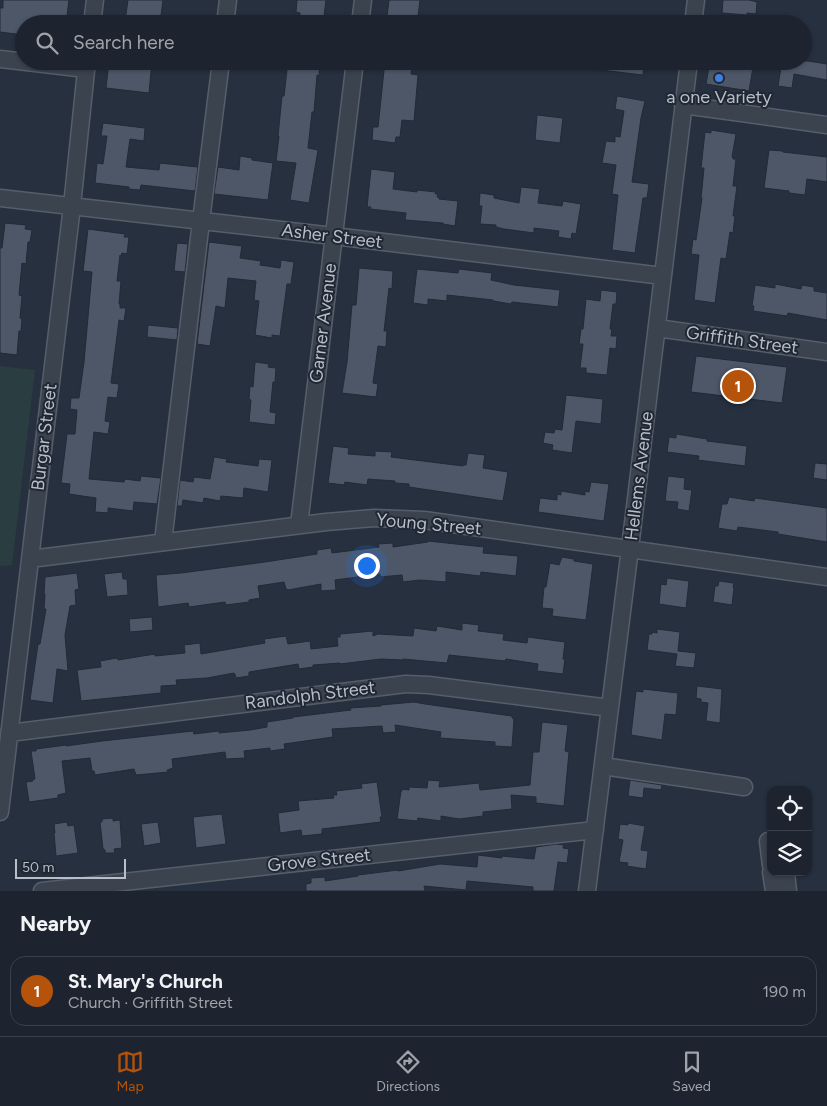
<!DOCTYPE html>
<meta charset="utf-8">
<style>
body{margin:0;font-family:Figtree,sans-serif;background:#2a303b;color:#f1f3f6}
.controls{position:absolute;right:15px;bottom:15px;display:grid;overflow:hidden;border-radius:10px;box-shadow:0 1px 4px #0004}
.controls button{width:45px;height:45px;display:grid;place-items:center;padding:0;border:0;border-bottom:1px solid #3b414b;background:#1d242f;color:#f1f3f6;font:25px sans-serif}
.scale{position:absolute;left:15px;bottom:12px;width:111px;box-sizing:border-box;padding-left:5px;border:2px solid #b8beca;border-top:0;font-size:14px;line-height:18px;white-space:nowrap;color:#b8beca;-webkit-text-stroke:4px #202834;paint-order:stroke}
.you{position:absolute;left:366px;top:565px;width:18px;height:18px;margin:-12px;border:4px solid #fff;border-radius:50%;background:#1a73e8;box-shadow:0 0 0 8px #1a73e833}
.badge{display:grid;place-items:center;width:32px;height:32px;border-radius:50%;background:#b45309;color:#fff;font-size:16px;font-weight:700}
.pin{position:absolute;translate:-50% -50%;border:2px solid #fff;box-shadow:0 1px 5px #0006}
.list{margin:0;padding:0;list-style:none}
h2{display:flex;justify-content:space-between;align-items:center;height:65px;margin:0;padding:0 20px;font-size:21px}
h2 small{font-size:16px;font-weight:400;color:#a0a4aa}
.list li{display:grid;grid-template-columns:32px 1fr auto;gap:15px;align-items:center;box-sizing:border-box;height:70px;margin:0 10px 10px;padding:0 10px;border:1px solid #3b414b;border-radius:15px}
.list b{display:block;font-size:19px;white-space:nowrap}
.list p{margin:0;font-size:16px;white-space:nowrap;color:#a0a4aa}
.list em{font-size:16px;font-style:normal;color:#a0a4aa}
.icon{flex:none;width:28px;height:28px;fill:none;stroke:currentColor;stroke-width:2;stroke-linecap:round;stroke-linejoin:round}
.map{position:relative;flex:none;width:827px;height:891px;overflow:hidden}
.search{position:absolute;background:#1d242f;box-shadow:0 1px 4px #0004;left:15px;right:15px;top:15px;height:55px;display:flex;align-items:center;gap:12px;box-sizing:border-box;padding:0 18px;border-radius:28px;color:#a0a4aa;font-size:19px}
.sheet{height:145px;background:#1d242f}
nav{display:flex;justify-content:space-around;align-items:center;box-sizing:border-box;height:70px;border-top:1px solid #3b414b;background:#1d242f;font-size:14px;color:#a0a4aa}
nav a{display:grid;justify-items:center;gap:2px}
nav .on{color:#b45309}
.map>svg:first-child{display:block}
.green{fill:#2a3e41}
.building{fill:#4e5768;stroke:#222a36}
.lines{fill:none;stroke-linecap:round;stroke-linejoin:round}
.minor-casing{stroke:#565e6a;stroke-width:19}
.minor{stroke:#3b434f;stroke-width:16}
.shop-dot{fill:#3f7fe0;stroke:#202834;stroke-width:2}
.labels{text-anchor:middle;dominant-baseline:central;stroke-width:4;stroke-linejoin:round;paint-order:stroke}
.poi-label{font-size:18px;fill:#b8beca;stroke:#202834}
.street-label{font-size:18px;fill:#b8beca;stroke:#202834}
</style>
<div class="map">
<svg width="827" height="891" viewBox="0 0 827 891">
<rect width="100%" height="100%" fill="#27303f"/>
<path class="green" d="M0 366 35 370 12 565 0 566Z"/>
<path class="building" d="M3 0H69L66 24H24V35L0 32V8H3Z
M128 0H163L160 24H146L125 21Z
M297 0H326L323 24H299L300 13 296 12Z
M389 0H420L417 24H386Z
M723 0H749L757 2 756 14 747 13V15L722 13Z
M109 61H152L149 93 106 88Z
M288 61H314V63H320L319 76 317 75 314 112H312L308 148 318 150 309 203 290 200 296 163 276 161 279 136H278L282 96H284Z
M385 61H413L411 74 418 75 414 121 402 120 400 137H396L395 143 372 140 373 127H378Z
M592 61H644L643 75 592 69Z
M710 61H754L749 91 706 84Z
M782 61H808L827 64V80L794 74 792 88 778 86Z
M617 96 645 101 641 118 632 182 649 184 647 198H643L635 253 612 250 618 195 612 194 616 165 602 163 606 141 615 142V136L620 137 624 111 615 109Z
M537 115 563 118 560 143 535 140Z
M103 123 145 128 144 141 130 139 126 167 159 170 160 163 198 167 195 191 141 185 140 190 129 189V187L95 183 97 163 103 164 107 136H101Z
M711 130 736 134 732 157H733V159H736L733 186H737L733 216H735L733 233 730 232 726 259 721 258 715 303 694 300 699 255 691 254 693 239 696 240 702 198H701L704 168H701L705 132 711 133Z
M769 150 783 151V152L827 157V182L807 179 805 195 789 193V191L764 188Z
M240 156 252 158V160L273 163 268 200 214 194 218 167 239 170Z
M371 169 395 172 393 189 417 192V190L436 192 435 194H438L437 197H439V199L458 201 455 226 443 224V223L405 220 406 213 370 209 371 207H367Z
M521 187 540 189 538 203 562 206 563 201 581 204 576 234 572 233 571 239 558 237 559 231 534 228V233L504 229 496 227V225L480 224 482 206H479L480 193 494 195V198L519 203Z
M5 223 26 225 25 229 32 230 30 242H28L26 264 22 263 19 295 22 296 20 318 22 319 21 331H19L17 355 0 353V248H2Z
M88 229 125 234 124 237H129L127 254 122 253 121 256 120 255 117 281H121L119 304H120V308H126L124 321 119 320 111 383 119 384 117 398 108 397 105 421 110 422 108 434 94 432 89 479 124 482 125 479 140 481 141 476 161 478 157 504 134 502 133 511 108 508V513L95 512 96 498 69 494 70 484 61 483 67 434H75L77 410 70 409 71 398H79L84 362 92 272 83 271Z
M209 242 242 246 240 258 261 261 260 265 280 268 281 260 294 262 291 284H287L280 336 272 335V338L255 335 259 301 254 300 256 281 228 278 225 308 216 306 210 346 197 344Z
M177 243 188 244 185 272 174 271Z
M359 268 393 271 392 289 389 288 384 331H387L386 347 378 346 373 383 378 384 376 397 342 393 347 362 352 305H356Z
M417 269 458 273 459 269 492 273 491 280 514 285 560 290 558 307 512 302 511 304 493 301V300L447 295V301L428 299V305L413 303Z
M775 284 801 289 802 285 814 287V291L827 293V320L788 313 787 316 753 311 754 306H752L755 285 775 288Z
M601 290 617 292 616 304H613L610 329H612L611 336H617L616 349 610 348 607 375 586 373V368H580L583 344H579L581 329H583L586 299 600 301Z
M148 325 178 328 177 340 147 337Z
M696 356 787 367 782 403 691 392Z
M255 362 269 364 268 367 276 368 275 382H273L270 412 276 413 275 425 249 422 251 400 249 399 250 386 253 387Z
M566 395 603 399 601 424 576 421 572 453 552 450 553 445 543 443 545 432 554 433 555 429 562 430Z
M676 434 707 439V441L747 446 745 466 698 460 699 456 667 452 669 437 676 438Z
M333 446 349 448 348 454 375 456V451L392 452 391 457 463 466V465H466L468 453 485 455 483 468 508 472 503 501 409 487V484L395 483V481L368 479 367 485 345 482 344 485 328 483Z
M214 457 227 459 226 462 258 466 259 459 272 460 268 492 244 488 243 498 221 496 220 501 204 498 203 503 183 500 182 506H177L180 480 193 482 194 477 210 479Z
M815 463 827 464V480L813 478Z
M668 476 685 478 684 489 692 490 689 511 677 509 678 502 665 501Z
M591 482 609 484 604 521 538 512 540 498 557 500V494L561 495V491L585 495V491L589 492Z
M729 497 754 501 755 498 827 508V542L778 534V532L738 527 737 531 718 528 722 504H727Z
M428 541 484 547 483 553 518 556 516 576 481 572 480 576 446 572V582L420 580 403 582 402 575 380 577V574L335 580 336 590 321 591V584L288 590 286 589 284 582 258 586 260 598 249 600V602L226 605 225 602 189 607 188 603 158 607 156 575 181 573 265 562 317 554V550L331 548 332 553 379 547 378 544 393 543V547L428 542Z
M562 557 574 559V561L593 564 586 620 552 616 553 609 542 608 544 587H546L550 563 559 565Z
M122 572 123 579H127L128 595 107 597 104 574Z
M77 573 79 589 75 590 76 605 70 606 65 635 68 671 57 669 53 703 30 700 38 644H40L46 609H44L45 594H44L45 577Z
M667 578 689 581 686 608 659 604 661 584 666 585Z
M719 581 734 583 733 587 734 588 732 605 713 602 715 586H718Z
M152 617 153 630 130 632 129 619Z
M462 623 479 625 478 631 504 634 503 640 527 643 528 637 565 642 563 659H565L563 674 537 671 538 664 506 659 505 661 449 655 447 663 403 659V660L381 659 340 664V663L313 665V667L299 669 298 664 249 672V676L236 678 235 674H234V673L207 678 176 680 177 685 161 686V693L81 701 77 670 101 667 100 661 117 658 118 660 155 654V656L185 653 184 645 200 643 201 654 265 643 264 639 286 636 288 644 310 641 311 649 338 646 337 637H340V634L373 631V636L378 634 413 636 414 628 436 631 437 626 462 630Z
M657 629 680 632 678 651 696 653 694 668 675 666 677 654 647 650 649 634H652V632L657 633Z
M697 686 722 689 720 723 706 721 708 703 701 702V699L696 698Z
M643 689 678 693 676 715 665 714 662 740 631 735 636 691 643 692Z
M414 702 425 704 512 716V718L514 719 512 747 495 746V742L440 738 441 732 395 725 396 732 383 733 382 726 332 729 333 737 284 744 285 749 270 751V748L244 751 245 758 226 759 225 752 172 759 173 768 167 770 168 772 136 775 134 769 95 775 94 771H92L90 758 62 761 66 793 58 795V798L29 802 26 782 33 781 32 780 35 779 31 751H36V749L66 745V746L102 741 193 731 194 734 219 731V733L250 730 267 727V722L293 718V717L351 710 350 708 381 706V705Z
M542 722 568 725 565 751 569 752 564 806 536 803V797L511 795 512 809 483 812V816L459 819 441 816V821L418 818 417 821 397 819 401 791H402V789L409 790V787L427 788 428 780 440 781 439 787 479 783 480 790 530 785 533 752H539Z
M630 780 662 785 661 790 644 788 643 798 628 796Z
M377 782 382 817H380L381 822 322 829V834L302 836 301 830 280 833 278 813 299 810 298 801 334 798 333 795H337L336 791 362 788 361 784Z
M222 814 226 844 196 848 193 817Z
M113 818V821L120 820 122 848 114 849 115 853H105V850L103 849 100 822H102V819Z
M67 822 68 826 74 825 78 853 56 856 54 833H55L54 824Z
M158 822 161 843 144 846 141 824Z
M628 823 645 826 641 850 648 851 646 869 627 866 628 863 619 862 623 840 618 839 620 824 628 825Z
M556 844 564 845 563 848 569 849 567 863 558 862 554 891H533V887L467 881 466 890 424 886 425 891H306V884L311 883V878L325 877V881L358 876V875L398 870V871L440 864 477 867 478 855 502 858V856L534 859 536 847Z"/>
<g class="lines">
<g class="minor-casing">
<path id="minor" d="M92 24 95 0
M225 24 228 0
M360 24 363 0
M693 24 696 0
M0 59 86 69
M683 105 827 125
M0 198 334 236 663 276
M657 328 827 352
M299 525 355 61
M163 542 201 221 221 61
M30 559 326 522 374 518 424 520 827 577
M9 733 406 684 429 685 610 708
M603 766 744 787
M0 812 72 206 87 61
M768 841 771 866
M771 872 774 891
M786 872 788 891
M42 891 595 830
M587 891 630 548 689 61"/>
</g>
<use href="#minor" class="minor"/>
</g>
<circle class="shop-dot" cx="719" cy="78" r="5"/>
<g class="labels">
<g class="poi-label">
<text x="719" y="97">a one Variety</text>
</g>
<g class="street-label">
<text transform="translate(332 236) rotate(7)">Asher Street</text>
<text transform="translate(323 323) rotate(-83)">Garner Avenue</text>
<text transform="translate(742 340) rotate(8)">Griffith Street</text>
<text transform="translate(44 437) rotate(-83)">Burgar Street</text>
<text transform="translate(639 476) rotate(-83)">Hellems Avenue</text>
<text transform="translate(429 524) rotate(5)">Young Street</text>
<text transform="translate(310 695) rotate(-7)">Randolph Street</text>
<text transform="translate(319 860) rotate(-6)">Grove Street</text>
</g>
</g>
</svg>
<div class="controls">
<button><svg class="icon" aria-label="locate" viewBox="0 0 24 24"><circle cx="12" cy="12" r="6"/><path d="M12 2v4M12 18v4M2 12h4M18 12h4"/></svg></button>
<button><svg class="icon" aria-label="layers" viewBox="0 0 24 24"><path d="M12 4l9 5-9 5-9-5zM3 14l9 5 9-5"/></svg></button>
</div>
<div class="scale">50 m</div>
<div class="you"></div>
<div class="pin badge" style="left:738px;top:386px">1</div>
<div class="search"><svg class="icon" aria-label="search" viewBox="0 0 24 24"><circle cx="10" cy="10" r="6"/><path d="M15 15l6 6"/></svg>Search here</div>
</div>
<section class="sheet">
<h2>Nearby<small></small></h2>
<ul class="list">
<li><span class="badge">1</span><div><b>St. Mary's Church</b><p>Church · Griffith Street</p></div><em>190 m</em></li>
</ul>
</section>
<nav>
<a class="on"><svg class="icon" aria-label="map" viewBox="0 0 24 24"><path d="M3 6l6-2 6 2 6-2v14l-6 2-6-2-6 2zM9 4v14M15 6v14"/></svg>Map</a>
<a><svg class="icon" aria-label="directions" viewBox="0 0 24 24"><path d="M12 3l9 9-9 9-9-9zM9 14v-3h6M13 9l2 2-2 2"/></svg>Directions</a>
<a><svg class="icon" aria-label="saved" viewBox="0 0 24 24"><path d="M7 4h10v16l-5-4-5 4z"/></svg>Saved</a>
</nav>
